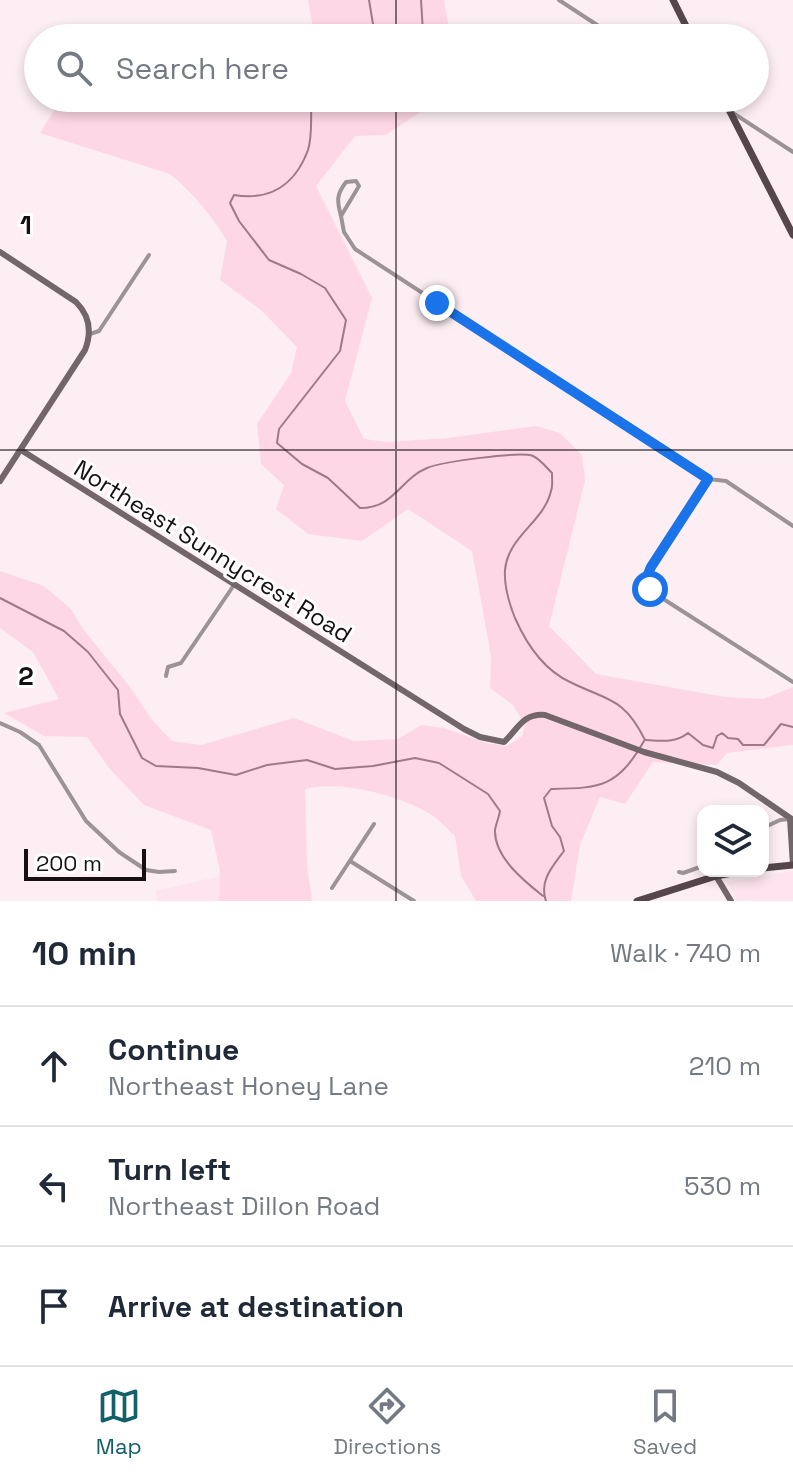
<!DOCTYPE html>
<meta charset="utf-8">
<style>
body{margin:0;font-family:"Space Grotesk",sans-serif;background:#f2f2f3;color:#1f2937}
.controls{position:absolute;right:24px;bottom:24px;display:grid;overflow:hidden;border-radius:16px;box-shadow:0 4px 12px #0003}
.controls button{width:72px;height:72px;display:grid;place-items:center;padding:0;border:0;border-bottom:2px solid #e0e1e3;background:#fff;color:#1f2937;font:40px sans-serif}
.scale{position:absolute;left:24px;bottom:20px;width:122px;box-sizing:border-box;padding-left:8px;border:4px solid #171013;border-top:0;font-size:22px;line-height:28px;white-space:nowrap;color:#171013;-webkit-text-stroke:6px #fff;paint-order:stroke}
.stop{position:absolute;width:24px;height:24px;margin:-18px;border:6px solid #1a73e8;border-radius:50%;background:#fff}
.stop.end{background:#1a73e8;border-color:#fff;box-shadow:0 2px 8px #0008}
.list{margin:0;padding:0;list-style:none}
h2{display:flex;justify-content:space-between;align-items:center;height:104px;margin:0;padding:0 32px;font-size:34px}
h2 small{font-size:26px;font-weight:400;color:#747a83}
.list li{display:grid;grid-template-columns:52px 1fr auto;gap:24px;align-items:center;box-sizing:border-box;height:120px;padding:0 32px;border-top:2px solid #e0e1e3}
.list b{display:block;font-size:30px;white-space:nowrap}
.list p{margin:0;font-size:26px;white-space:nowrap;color:#747a83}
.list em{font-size:26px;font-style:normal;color:#747a83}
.icon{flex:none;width:44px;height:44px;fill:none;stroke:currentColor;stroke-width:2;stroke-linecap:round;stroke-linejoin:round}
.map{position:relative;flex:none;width:793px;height:901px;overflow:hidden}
.search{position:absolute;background:#fff;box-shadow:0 4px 12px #0003;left:24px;right:24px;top:24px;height:88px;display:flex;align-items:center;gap:20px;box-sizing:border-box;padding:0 28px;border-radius:44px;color:#747a83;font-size:30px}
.sheet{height:464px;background:#fff}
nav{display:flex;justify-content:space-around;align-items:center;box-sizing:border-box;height:112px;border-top:2px solid #e0e1e3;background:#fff;font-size:22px;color:#747a83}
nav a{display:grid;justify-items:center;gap:4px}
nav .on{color:#12606a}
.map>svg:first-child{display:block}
.built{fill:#fee4ee}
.green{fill:#fdd7e5}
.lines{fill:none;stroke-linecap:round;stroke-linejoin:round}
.stream{stroke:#9f7988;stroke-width:2}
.street{stroke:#9c9396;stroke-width:4}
.secondary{stroke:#73666b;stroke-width:6}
.primary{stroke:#56464c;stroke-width:7}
.route{stroke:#1a73e8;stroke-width:10}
.grid{fill:none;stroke:#171013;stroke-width:2;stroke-opacity:0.55}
.labels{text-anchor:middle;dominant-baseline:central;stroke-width:6;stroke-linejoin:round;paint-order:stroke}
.street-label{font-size:24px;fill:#171013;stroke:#fff}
.grid-label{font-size:26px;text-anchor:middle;font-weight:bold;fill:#171013;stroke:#fff;stroke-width:6;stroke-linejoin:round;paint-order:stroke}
</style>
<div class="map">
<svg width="793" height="901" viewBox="0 0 793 901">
<rect width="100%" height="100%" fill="#fdeef4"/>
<path class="built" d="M793 871V901H737L727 882Z
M220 876 219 901H157L155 891Z"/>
<path class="green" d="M308 0H444L451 38H308L313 27Z
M62 98H433L422 111 386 135 355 136 316 186 372 298 345 401 364 439 387 442 448 438 536 426 560 433 582 455 585 481 549 626 596 674 725 697 763 699 793 687V745L727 753 717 765 653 762 625 804 600 797 580 845 571 901H476L461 876 455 836C446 828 437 817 427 812 397 795 338 780 305 789L307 866 312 901H219L220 871 211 830 144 805 109 768 87 737 44 736 4 713 59 699 33 652 0 628V571L44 586 71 609 83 629 130 687 152 720 172 741 201 745 294 718 354 741 398 739 421 725 444 728 486 743 507 746 522 736 525 725 513 705 490 688 491 656 472 551 408 509 362 541 308 534 276 509 284 485 261 464 257 424 291 373 297 347 262 311 220 280 227 241C212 216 193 193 170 174L40 133Z"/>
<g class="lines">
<path class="stream" d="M369 0 374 30 406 38
M421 0 423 32 427 38
M312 98C310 114 313 135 308 150 295 185 270 201 234 195L230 203 239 221 269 260 301 274 325 288 346 320 340 351 279 429 277 443 302 464 328 478 360 508C395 508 400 479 427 468 441 462 520 451 533 456 540 459 547 468 552 473 552 478 553 486 551 491 544 522 508 536 505 570 504 586 509 603 515 618 526 643 544 670 570 682 608 701 624 697 645 740
M371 98 392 104 400 98
M0 598 64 631 88 652 118 690 120 714 142 758 156 766 198 768 236 775 267 765 307 760 335 769 373 766 415 758 439 763 488 794 500 811C499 817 496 824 495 830 494 857 524 881 543 896
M646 740C661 741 676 743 688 733L703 745 713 748 717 736 722 733 728 738 738 739 743 745H764L781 724 793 727
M546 901C539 881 552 867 564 851L560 837 552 826 544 798 551 789C600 788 617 788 644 741"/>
<path class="street" d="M559 0 617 38
M710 98 793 152
M341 216C337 201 336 195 346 182L356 181 359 186 341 216 344 232 355 249 708 479
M90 334 99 331 149 255
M793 526 726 481 708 479 651 567 646 579 654 593 793 682
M166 676 168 667 181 663 234 585
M0 723 20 732 39 745 86 821 119 852 146 870 159 872 175 871
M763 828 780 820 790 819
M350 861 414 901
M679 872 683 873 703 866
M332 888 374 824"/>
<path class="secondary" d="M0 252 76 302C90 316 92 332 85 350L0 481
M21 450 464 729 480 737 504 742C518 729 523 713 545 715L644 752 717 772 739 783 793 820
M790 819 793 865
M716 876 731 901"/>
<path class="primary" d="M673 0 692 38
M723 98 793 235
M763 868 793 865
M637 901 716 876 743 871"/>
</g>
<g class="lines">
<path class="route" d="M437 303 708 479 651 567 646 579 650 589"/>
</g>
<path class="grid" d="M396 0V38M396 98V901M0 450H793"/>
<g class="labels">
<g class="street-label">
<text transform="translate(213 551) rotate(32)">Northeast Sunnycrest Road</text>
</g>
</g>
<g class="grid-label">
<text x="26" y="234">1</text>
<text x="26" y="685">2</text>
</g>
</svg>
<div class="controls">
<button><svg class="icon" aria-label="layers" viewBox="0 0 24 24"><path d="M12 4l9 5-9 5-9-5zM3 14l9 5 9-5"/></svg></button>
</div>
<div class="scale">200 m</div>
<div class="stop" style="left:650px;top:589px"></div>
<div class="stop end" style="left:437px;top:303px"></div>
<div class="search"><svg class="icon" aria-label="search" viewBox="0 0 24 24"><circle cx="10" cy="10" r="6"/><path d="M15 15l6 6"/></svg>Search here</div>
</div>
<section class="sheet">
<h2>10 min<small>Walk · 740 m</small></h2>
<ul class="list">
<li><svg class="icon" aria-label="ahead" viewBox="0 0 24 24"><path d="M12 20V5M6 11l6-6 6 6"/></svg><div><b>Continue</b><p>Northeast Honey Lane</p></div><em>210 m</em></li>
<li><svg class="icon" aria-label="left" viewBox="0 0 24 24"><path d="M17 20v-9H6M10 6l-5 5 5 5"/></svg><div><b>Turn left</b><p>Northeast Dillon Road</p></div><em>530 m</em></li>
<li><svg class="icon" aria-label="arrive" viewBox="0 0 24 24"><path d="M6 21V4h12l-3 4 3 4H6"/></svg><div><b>Arrive at destination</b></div></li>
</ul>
</section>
<nav>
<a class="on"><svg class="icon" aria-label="map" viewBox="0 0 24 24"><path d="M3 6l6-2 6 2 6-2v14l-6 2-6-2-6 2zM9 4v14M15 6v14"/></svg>Map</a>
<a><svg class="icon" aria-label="directions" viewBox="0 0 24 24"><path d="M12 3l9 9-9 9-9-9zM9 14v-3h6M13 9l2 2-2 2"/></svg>Directions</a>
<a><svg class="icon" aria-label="saved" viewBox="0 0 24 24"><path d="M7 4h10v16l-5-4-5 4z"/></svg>Saved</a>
</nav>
